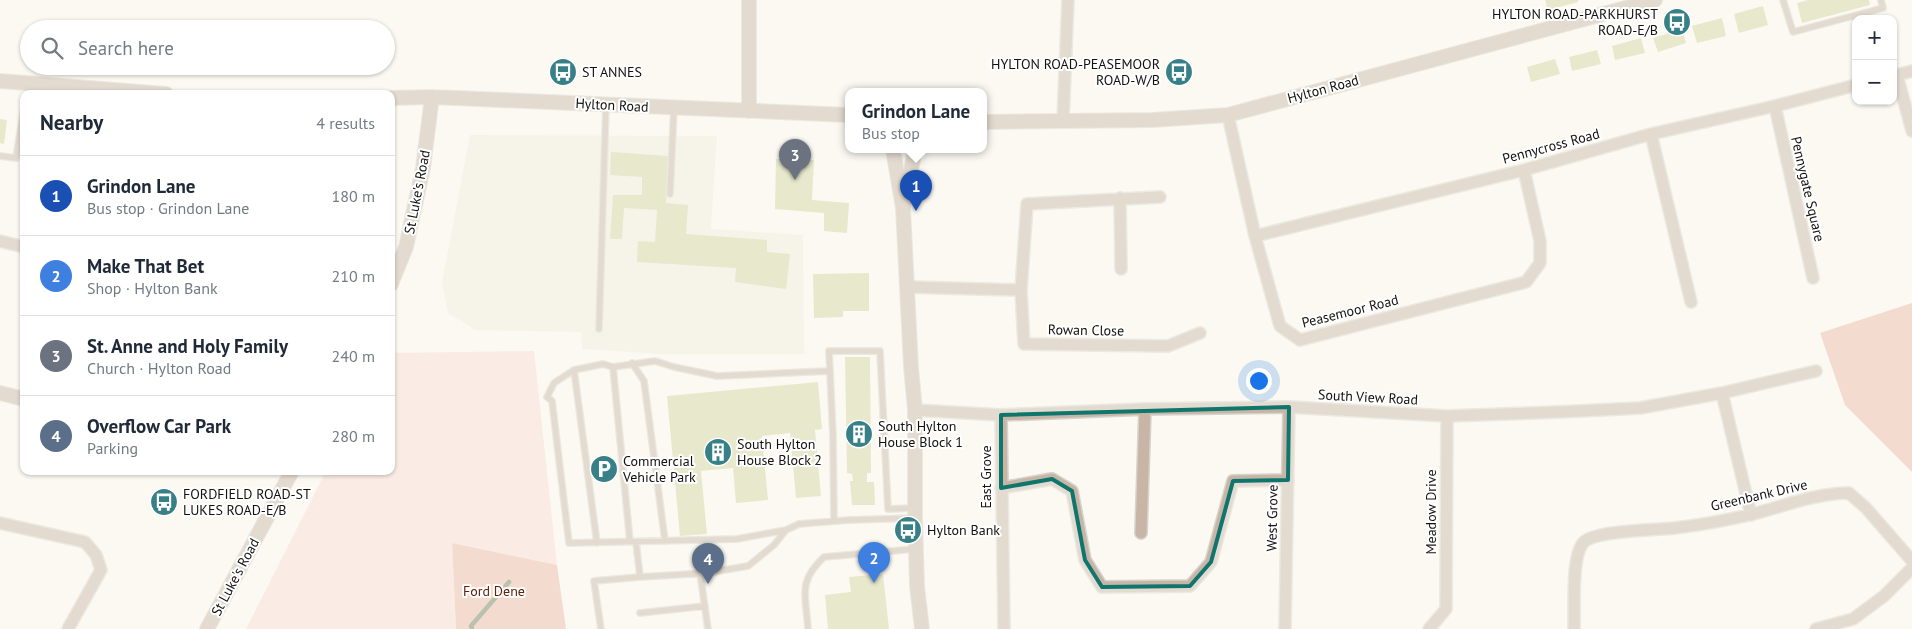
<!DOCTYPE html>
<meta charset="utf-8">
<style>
body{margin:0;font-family:"PT Sans",sans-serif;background:#f2f2f3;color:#1f2937}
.controls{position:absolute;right:15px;top:15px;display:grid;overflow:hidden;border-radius:10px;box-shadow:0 1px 4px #0004}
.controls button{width:45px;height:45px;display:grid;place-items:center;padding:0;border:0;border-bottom:1px solid #e0e1e3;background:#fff;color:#1f2937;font:25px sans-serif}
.you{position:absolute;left:1258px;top:380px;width:18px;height:18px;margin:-12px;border:4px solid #fff;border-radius:50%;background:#1a73e8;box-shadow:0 0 0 8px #1a73e833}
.badge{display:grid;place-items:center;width:32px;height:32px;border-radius:50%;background:#388088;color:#fff;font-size:16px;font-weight:700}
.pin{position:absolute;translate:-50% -41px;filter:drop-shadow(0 1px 2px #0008)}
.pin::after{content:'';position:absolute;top:26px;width:18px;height:15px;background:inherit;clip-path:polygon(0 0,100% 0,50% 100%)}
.popup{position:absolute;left:845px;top:88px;width:142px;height:65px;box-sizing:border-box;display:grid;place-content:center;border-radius:10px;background:#fff;filter:drop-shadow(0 1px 4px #0005);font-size:16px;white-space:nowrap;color:#747a83}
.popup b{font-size:19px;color:#1f2937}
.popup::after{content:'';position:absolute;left:50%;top:100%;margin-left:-10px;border:10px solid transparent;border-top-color:#fff}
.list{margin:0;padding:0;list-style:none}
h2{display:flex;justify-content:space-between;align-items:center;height:65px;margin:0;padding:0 20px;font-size:21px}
h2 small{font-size:16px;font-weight:400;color:#747a83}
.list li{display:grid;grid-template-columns:32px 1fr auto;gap:15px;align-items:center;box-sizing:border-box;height:80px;padding:0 20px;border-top:1px solid #e0e1e3}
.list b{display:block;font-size:19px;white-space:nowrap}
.list p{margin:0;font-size:16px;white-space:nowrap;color:#747a83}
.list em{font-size:16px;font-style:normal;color:#747a83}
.icon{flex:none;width:28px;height:28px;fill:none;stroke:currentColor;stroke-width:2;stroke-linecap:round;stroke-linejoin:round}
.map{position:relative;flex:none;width:1912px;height:629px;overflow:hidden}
.search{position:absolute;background:#fff;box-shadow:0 1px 4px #0004;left:20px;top:20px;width:375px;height:55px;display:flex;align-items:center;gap:12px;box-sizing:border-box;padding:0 18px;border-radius:28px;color:#747a83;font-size:19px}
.panel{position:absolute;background:#fff;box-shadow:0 1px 4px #0004;left:20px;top:90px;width:375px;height:385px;border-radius:10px}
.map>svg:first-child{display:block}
.built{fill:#f0ebde}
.green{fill:#f8dbd2}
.forest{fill:#ecb5a4}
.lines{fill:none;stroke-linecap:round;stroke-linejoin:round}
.stream{stroke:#6a7c5d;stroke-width:4.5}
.building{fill:#d1d39f}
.service-casing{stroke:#d6d4ce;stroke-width:8}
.minor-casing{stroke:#d6d4ce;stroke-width:14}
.tertiary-casing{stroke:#d6d4ce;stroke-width:16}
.service{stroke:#c8b5a6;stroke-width:5.5}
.minor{stroke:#c8b5a6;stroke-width:11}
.tertiary{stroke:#c8b5a6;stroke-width:14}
.marked{fill:none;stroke:#0f766e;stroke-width:4;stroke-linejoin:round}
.labels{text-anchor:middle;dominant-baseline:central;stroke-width:4;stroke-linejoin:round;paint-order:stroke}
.poi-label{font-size:14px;fill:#12110f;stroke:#fff;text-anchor:start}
.street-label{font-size:14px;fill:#12110f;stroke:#fff}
.park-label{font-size:14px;fill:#61210b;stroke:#fff}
</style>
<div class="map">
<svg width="1912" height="629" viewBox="0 0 1912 629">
<rect width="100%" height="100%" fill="#fbf9f2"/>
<path class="built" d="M470 135 717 136 711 229 803 235 804 354H661L582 349 581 332 475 330 448 313 442 282Z"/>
<path class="green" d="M534 351 557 565 452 543 456 629H246L326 471H391V353Z"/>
<path class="forest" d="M1912 303V472L1845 405 1820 333Z
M452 543 557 565 566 629H456Z"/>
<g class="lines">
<path class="stream" d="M472 629 471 626 509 582"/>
</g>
<path class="building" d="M1545 0H1578V2L1548 10Z
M1808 0H1869L1870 5 1802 23 1797 3Z
M1763 6 1768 25 1739 33 1734 14Z
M1722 18 1726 36 1697 43 1692 26Z
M1682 29 1686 43 1658 52 1653 38Z
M1641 38 1645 53 1615 60 1612 46Z
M1597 50 1601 64 1572 71 1569 57Z
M1555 59 1560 74 1531 82 1527 67Z
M0 119 7 120 4 144 0 143Z
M611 152 668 156 666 203 688 205 686 234 767 240V252L790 254 786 289 735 282 736 268 637 262 638 241 655 242 657 210 624 208 622 239H610L613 195H642V177L610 175Z
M776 159 814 160 812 200 849 203 847 233 824 231V213L775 209Z
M869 273V311H843V317L814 318 813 274Z
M845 357H870L871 473H867V482H874L875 505H852L850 481H853L852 474 847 473Z
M818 382 822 429 815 430 821 496 796 498 790 433 762 436 768 500 736 503 733 468 701 471 707 534 680 536 667 396Z
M883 574 889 629H828L825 595 851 592 849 577Z"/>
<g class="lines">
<g class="service-casing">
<path id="service" d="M1783 0 1793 32 1883 8 1881 0
M0 156 16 158 24 108
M670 194 674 107
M599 329 606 104
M632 363 644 381 665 541
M613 367 655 361 674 367 717 376 830 371
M574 370 603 364 613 367 630 542
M834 521 833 436 829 351H880L888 509 914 508
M636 542 640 577 706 573 748 566 774 545 786 530 799 524 849 520 915 518
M597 543 574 370 554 383 547 397 552 401 569 543 737 539 786 530
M700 573 708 629
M640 613 705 606
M601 629 594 581 640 577
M808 629C806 596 797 582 824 557L915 549"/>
</g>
<g class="minor-casing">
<path id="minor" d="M1897 75 1912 131
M1893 76 1912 71
M1775 106 1813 278
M1228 115 1255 236 1280 326 1300 340 1526 282 1540 263V241L1524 170
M1063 121 1068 0
M1651 134 1691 302
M1160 197 1027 204 1021 290 1024 344 1168 346 1200 333
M1120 198 1121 269
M1255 236 1524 170 1651 134 1775 106 1856 85
M0 241 24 247
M907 287 1021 290
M1722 393 1751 515
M915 410 1001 415 1145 409 1289 407 1447 416 1558 412 1640 408 1722 393 1816 371
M1001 415 1004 629
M1001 488 1052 479 1072 491 1085 560 1102 587 1190 586 1211 562 1233 481 1288 480
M0 523 85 542 96 555 101 570 68 629
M1141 533 1145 409
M1285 629 1289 407
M1429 629 1446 609 1447 416
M1574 629C1575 609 1571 558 1583 543 1593 530 1656 530 1675 528 1700 525 1728 520 1753 514 1784 506 1817 493 1849 493L1866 508 1912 561
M1816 629 1853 619 1884 596 1912 568"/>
</g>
<g class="tertiary-casing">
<path id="tertiary" d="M749 0V111
M0 81 166 94
M391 98 432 97 848 115
M984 122 1152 120 1228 115 1655 0
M893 150 903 208 911 367 915 410V518L917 586 922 629
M905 200 915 150
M391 284 406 247 423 168 432 97
M0 393 24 399
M207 629 292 471"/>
</g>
<use href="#service" class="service"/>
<use href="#minor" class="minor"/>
<use href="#tertiary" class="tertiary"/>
</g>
<path d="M0 0H1912V629H0ZM1289 407 1288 480 1233 481 1211 562 1190 586 1102 587 1085 560 1072 491 1052 479 1001 488V415Z" fill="#fbf9f2" fill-opacity=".55" fill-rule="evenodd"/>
<path class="marked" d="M1289 407 1288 480 1233 481 1211 562 1190 586 1102 587 1085 560 1072 491 1052 479 1001 488V415Z"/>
<defs>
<g id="bus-disc" transform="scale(1.4375)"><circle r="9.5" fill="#388088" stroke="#fff"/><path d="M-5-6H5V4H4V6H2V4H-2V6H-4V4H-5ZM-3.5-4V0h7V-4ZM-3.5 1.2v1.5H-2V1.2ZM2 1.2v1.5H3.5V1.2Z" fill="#fff"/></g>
<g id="building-disc" transform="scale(1.4375)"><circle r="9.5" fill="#388088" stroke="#fff"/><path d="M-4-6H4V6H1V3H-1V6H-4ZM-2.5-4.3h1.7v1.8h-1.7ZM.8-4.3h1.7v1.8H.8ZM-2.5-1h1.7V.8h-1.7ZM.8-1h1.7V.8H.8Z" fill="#fff"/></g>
<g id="parking-disc" transform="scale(1.4375)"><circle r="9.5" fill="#388088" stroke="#fff"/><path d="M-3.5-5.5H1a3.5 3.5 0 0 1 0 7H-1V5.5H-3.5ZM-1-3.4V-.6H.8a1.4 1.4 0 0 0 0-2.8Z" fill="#fff"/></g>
</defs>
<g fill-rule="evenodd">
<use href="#bus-disc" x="1677" y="22"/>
<use href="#bus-disc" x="563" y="72"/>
<use href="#bus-disc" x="1179" y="72"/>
<use href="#building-disc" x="859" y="434"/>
<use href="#building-disc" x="718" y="452"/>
<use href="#parking-disc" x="604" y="469"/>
<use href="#bus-disc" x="164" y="502"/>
<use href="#bus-disc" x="908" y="530"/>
</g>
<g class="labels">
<g class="poi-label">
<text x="1658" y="14" text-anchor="end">HYLTON ROAD-PARKHURST<tspan x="1658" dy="16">ROAD-E/B</tspan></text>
<text x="1160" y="64" text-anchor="end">HYLTON ROAD-PEASEMOOR<tspan x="1160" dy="16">ROAD-W/B</tspan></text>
<text x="582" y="72">ST ANNES</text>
<text x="878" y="426">South Hylton<tspan x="878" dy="16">House Block 1</tspan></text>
<text x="737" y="444">South Hylton<tspan x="737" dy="16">House Block 2</tspan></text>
<text x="623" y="461">Commercial<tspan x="623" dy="16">Vehicle Park</tspan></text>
<text x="183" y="494">FORDFIELD ROAD-ST<tspan x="183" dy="16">LUKES ROAD-E/B</tspan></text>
<text x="927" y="530">Hylton Bank</text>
</g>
<g class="street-label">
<text transform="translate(1323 89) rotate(-15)">Hylton Road</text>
<text transform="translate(612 105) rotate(3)">Hylton Road</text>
<text transform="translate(1551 146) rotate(-15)">Pennycross Road</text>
<text transform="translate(1808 189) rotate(77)">Pennygate Square</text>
<text transform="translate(417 192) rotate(-79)">St Luke's Road</text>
<text transform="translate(1350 311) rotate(-14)">Peasemoor Road</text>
<text transform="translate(1086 330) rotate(1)">Rowan Close</text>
<text transform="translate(1368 397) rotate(3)">South View Road</text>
<text transform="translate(986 477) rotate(-90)">East Grove</text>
<text transform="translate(1759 495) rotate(-13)">Greenbank Drive</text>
<text transform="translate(1431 512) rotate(-90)">Meadow Drive</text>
<text transform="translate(1272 518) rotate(-89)">West Grove</text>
<text transform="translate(235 577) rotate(-62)">St Luke's Road</text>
</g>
<g class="park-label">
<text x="494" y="591">Ford Dene</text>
</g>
</g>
</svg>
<div class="controls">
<button>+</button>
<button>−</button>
</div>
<div class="you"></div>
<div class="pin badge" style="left:916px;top:211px;background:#1a4fb4">1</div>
<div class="popup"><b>Grindon Lane</b>Bus stop</div>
<div class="pin badge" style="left:874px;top:583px;background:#3f7fe0">2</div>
<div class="pin badge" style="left:795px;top:180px;background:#6b7280">3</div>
<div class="pin badge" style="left:708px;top:584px;background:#5c6f8a">4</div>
<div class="search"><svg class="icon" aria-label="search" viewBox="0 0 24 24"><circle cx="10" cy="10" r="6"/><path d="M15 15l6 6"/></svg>Search here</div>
<section class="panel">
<h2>Nearby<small>4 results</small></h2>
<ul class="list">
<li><span class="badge" style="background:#1a4fb4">1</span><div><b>Grindon Lane</b><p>Bus stop · Grindon Lane</p></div><em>180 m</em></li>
<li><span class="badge" style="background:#3f7fe0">2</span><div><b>Make That Bet</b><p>Shop · Hylton Bank</p></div><em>210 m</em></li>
<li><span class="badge" style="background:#6b7280">3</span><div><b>St. Anne and Holy Family</b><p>Church · Hylton Road</p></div><em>240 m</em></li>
<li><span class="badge" style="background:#5c6f8a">4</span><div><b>Overflow Car Park</b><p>Parking</p></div><em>280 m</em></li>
</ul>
</section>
</div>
